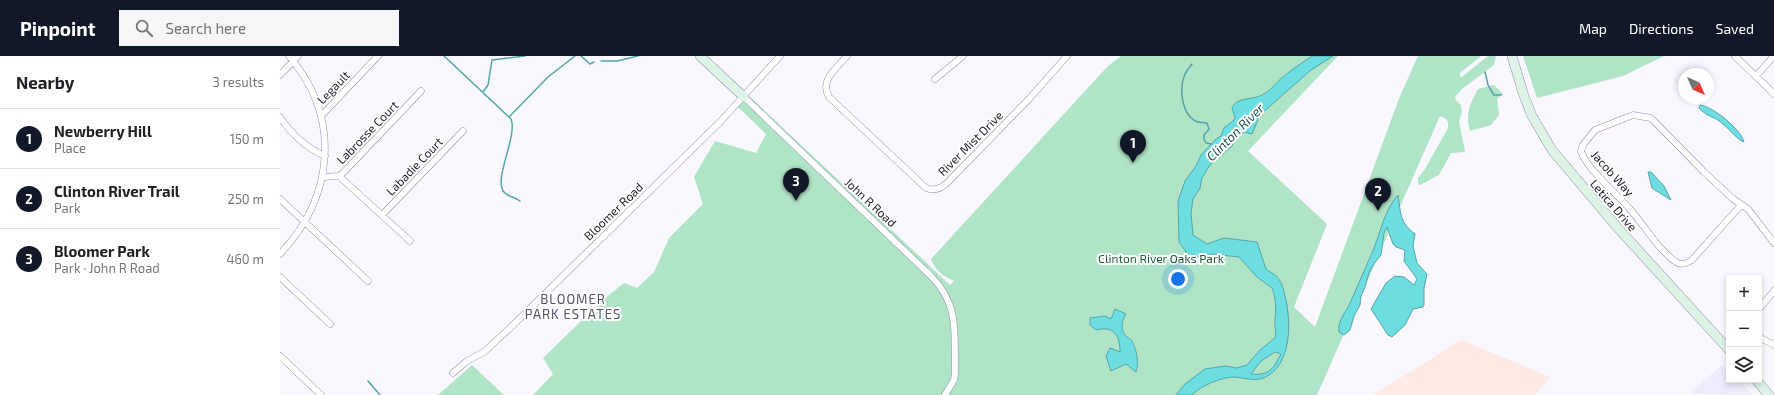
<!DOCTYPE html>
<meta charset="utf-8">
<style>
body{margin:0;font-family:"Exo 2",sans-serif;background:#f6f6f6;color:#202124}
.controls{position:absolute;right:12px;bottom:12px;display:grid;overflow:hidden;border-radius:0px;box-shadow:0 2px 6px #0003}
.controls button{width:36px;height:36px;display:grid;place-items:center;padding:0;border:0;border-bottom:1px solid #e0e0e0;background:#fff;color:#202124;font:20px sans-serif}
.compass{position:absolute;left:1398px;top:12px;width:36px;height:36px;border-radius:50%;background:#fff;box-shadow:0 2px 6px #0003;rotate:135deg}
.you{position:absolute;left:898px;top:223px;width:14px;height:14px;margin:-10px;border:3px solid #fff;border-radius:50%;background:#1a73e8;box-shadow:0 0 0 6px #1a73e833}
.badge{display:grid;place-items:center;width:26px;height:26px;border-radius:50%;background:#111827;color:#fff;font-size:13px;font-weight:700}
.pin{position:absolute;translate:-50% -33px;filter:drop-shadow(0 1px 2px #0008)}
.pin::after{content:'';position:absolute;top:21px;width:14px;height:12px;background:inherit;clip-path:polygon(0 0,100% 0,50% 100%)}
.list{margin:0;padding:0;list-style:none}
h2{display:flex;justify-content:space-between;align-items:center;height:52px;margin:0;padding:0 16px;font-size:17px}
h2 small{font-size:13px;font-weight:400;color:#757577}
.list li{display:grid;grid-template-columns:26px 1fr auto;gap:12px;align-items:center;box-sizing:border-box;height:60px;padding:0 16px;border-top:1px solid #e0e0e0}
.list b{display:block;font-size:15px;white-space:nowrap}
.list p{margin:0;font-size:13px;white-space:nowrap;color:#757577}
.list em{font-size:13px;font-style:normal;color:#757577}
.icon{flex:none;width:22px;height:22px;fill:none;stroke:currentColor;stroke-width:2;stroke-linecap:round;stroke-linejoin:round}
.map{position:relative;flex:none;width:1494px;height:339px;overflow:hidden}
header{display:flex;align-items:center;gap:24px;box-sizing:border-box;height:56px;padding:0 20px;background:#111827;color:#fff}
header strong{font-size:19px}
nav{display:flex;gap:22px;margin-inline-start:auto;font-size:14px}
.search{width:280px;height:36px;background:#f6f6f6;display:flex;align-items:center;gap:10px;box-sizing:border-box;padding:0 14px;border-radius:0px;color:#757577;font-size:15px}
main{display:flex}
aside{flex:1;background:#fff}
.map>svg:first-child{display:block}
.built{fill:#edebfc}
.industrial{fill:#fee9e4}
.green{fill:#b0e4c6}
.water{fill:#6cdee1;stroke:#55a4aa;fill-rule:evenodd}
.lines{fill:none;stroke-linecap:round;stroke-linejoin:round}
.stream{stroke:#55a4aa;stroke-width:1.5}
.street-casing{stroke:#938dad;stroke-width:7}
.secondary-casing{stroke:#938dad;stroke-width:10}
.street{stroke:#fff;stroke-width:6}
.secondary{stroke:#dcf3e6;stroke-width:9}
.labels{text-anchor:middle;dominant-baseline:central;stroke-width:4;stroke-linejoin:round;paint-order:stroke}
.street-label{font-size:12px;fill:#1e1b28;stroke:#fff}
.park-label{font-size:12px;fill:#1d5b3e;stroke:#fff}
.water-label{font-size:13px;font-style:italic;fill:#1f5152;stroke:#fff}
.neighbourhood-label{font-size:13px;letter-spacing:1px;fill:#57516f;stroke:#fff}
</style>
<header>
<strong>Pinpoint</strong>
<div class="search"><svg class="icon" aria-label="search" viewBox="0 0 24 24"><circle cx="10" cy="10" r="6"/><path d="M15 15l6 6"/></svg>Search here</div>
<nav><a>Map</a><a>Directions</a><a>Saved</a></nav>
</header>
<main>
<aside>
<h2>Nearby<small>3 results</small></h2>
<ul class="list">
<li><span class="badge">1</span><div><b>Newberry Hill</b><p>Place</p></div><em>150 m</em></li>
<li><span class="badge">2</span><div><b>Clinton River Trail</b><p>Park</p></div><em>250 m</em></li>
<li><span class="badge">3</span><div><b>Bloomer Park</b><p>Park · John R Road</p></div><em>460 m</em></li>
</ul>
</aside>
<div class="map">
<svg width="1494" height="339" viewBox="0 0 1494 339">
<rect width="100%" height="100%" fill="#f9f7ff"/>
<path class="built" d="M1442 309 1449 315V324H1458L1473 339 1409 338Z"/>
<path class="industrial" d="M1181 284 1270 321 1255 339H1093Z"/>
<path class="green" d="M841 0H1058L968 95 1047 168 1014 251 1035 271 1120 40 1138 0H1201L1180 17V20L1182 21 1208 0H1216L1214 9 1182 33 1175 41 1176 44 1181 49 1182 56 1179 65 1185 96 1171 97 1159 119 1140 129 1138 128V122L1145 113 1168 72C1169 65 1167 62 1160 60L1037 339H253L273 318 263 302 324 243 344 227 357 232 374 216 389 182 423 148 414 121 435 85 476 97 486 78 457 50 468 39 670 229 674 225C663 220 655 214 651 203L828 10Z
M1243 0H1384L1343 20 1257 42Z
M1214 29 1223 38 1217 43 1219 59 1211 69 1190 75C1185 57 1190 49 1198 33Z
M192 309 224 339H158Z"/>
<path class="water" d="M1032 0H1053L1031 14 980 59 972 78 964 76 955 83 952 90 930 109 922 122 920 132 913 143 911 157 913 179 927 188 944 182 977 186 986 213C991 217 997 219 1000 225 1002 228 1003 232 1004 236 1011 261 1013 303 989 319 978 327 967 322 954 321 942 321 920 330 912 339H896L905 328 925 313 945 310 957 312 967 309 980 294 995 282C997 276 994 270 995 263 996 253 996 242 992 232L977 221 959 201 932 198 923 201 909 200 899 186 898 145 905 125 916 110 921 99 936 83 941 80 944 72 954 64 955 61 952 52C956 41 973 44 982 39 991 35 996 26 1003 21 1012 13 1022 7 1032 0ZM995 296 1001 298C993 313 989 320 971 318L981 305Z
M1420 49C1432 50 1461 73 1464 86L1460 84C1452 78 1447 70 1438 64 1431 60 1425 59 1419 52Z
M1368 116H1371L1384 130 1391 144 1372 132Z
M1118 139C1121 157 1119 166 1135 178L1133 190 1137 207 1147 218 1144 232V249L1143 251 1133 253 1125 269 1112 281 1108 279 1091 253 1106 227 1115 220 1124 221 1134 229 1137 223 1124 205 1125 194 1116 191 1113 188 1107 171 1104 177 1101 199 1093 209 1089 217 1085 231 1081 240 1080 249 1074 260 1070 274 1064 279 1059 276C1057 265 1067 255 1071 245 1078 229 1085 213 1092 197 1100 179 1104 154 1118 139Z
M835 253 846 258C842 264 840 272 845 279 847 282 850 282 852 285 857 295 859 306 856 316L846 308 831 315 826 300 830 292 840 296C840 280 834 269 816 274L810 269V262L825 260 831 263Z"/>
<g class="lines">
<path class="stream" d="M164 0 231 63C238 80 213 123 224 136 228 141 235 141 240 145
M301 0 310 8 314 6
M321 5H337L358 0
M912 8C910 11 907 14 905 18 899 32 901 60 918 66 921 67 924 66 927 67L929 73 924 79V83L926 87 931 88
M1205 16 1208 29 1214 39H1221
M203 36 208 29 212 4 245 0
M229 61 268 21 295 0
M88 325 100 339"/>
<g class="street-casing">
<path id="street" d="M567 0C557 12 539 24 549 41L646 132C655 135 660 133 667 127L749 43 787 0
M1455 0 1494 38
M0 19 18 0
M1476 20 1494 0
M655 23 683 0
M464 41 652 221C680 250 674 279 675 317L674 324 665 339
M41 60 98 0
M0 61C10 77 28 93 45 100
M59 120 130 185
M43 121 59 120 64 116 141 35
M0 143 88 225
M1461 149 1412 204C1407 207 1401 210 1396 206 1379 195 1362 166 1348 151 1335 136 1306 112 1301 95L1303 89 1315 74 1353 59 1371 62 1424 116 1452 142 1468 153 1494 187
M102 159 183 75
M0 198C54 141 62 62 9 0
M0 221 50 268
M1479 253 1494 235
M1479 281 1494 289
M0 300 41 339
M173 317 187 305 204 296 230 272 440 66 500 0"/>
</g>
<g class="secondary-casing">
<path id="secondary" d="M420 0 464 41
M1232 0 1243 37 1252 60 1272 94 1337 171 1449 294
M1476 324 1489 339"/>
</g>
<use href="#street" class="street"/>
<use href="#secondary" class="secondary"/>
</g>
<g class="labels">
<g class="street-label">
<text transform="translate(53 31) rotate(-46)">Legault</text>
<text transform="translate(87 76) rotate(-46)">Labrosse Court</text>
<text transform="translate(690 87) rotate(-45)">River Mist Drive</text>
<text transform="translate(134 110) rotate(-46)">Labadie Court</text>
<text transform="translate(1333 117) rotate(48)">Jacob Way</text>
<text transform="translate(591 146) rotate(43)">John R Road</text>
<text transform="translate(1334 149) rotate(49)">Letica Drive</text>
<text transform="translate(333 155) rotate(-44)">Bloomer Road</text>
</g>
<g class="park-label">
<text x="881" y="202">Clinton River Oaks Park</text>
</g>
<g class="water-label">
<text transform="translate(955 76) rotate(-45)">Clinton River</text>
</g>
<g class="neighbourhood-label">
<text x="293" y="243">BLOOMER<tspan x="293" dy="15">PARK ESTATES</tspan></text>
</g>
</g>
</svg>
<div class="controls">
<button>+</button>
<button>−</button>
<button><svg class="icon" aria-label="layers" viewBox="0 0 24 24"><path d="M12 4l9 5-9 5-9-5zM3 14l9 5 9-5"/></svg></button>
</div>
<svg class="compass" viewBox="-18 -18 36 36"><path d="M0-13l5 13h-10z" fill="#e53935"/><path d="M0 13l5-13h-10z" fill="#757577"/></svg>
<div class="you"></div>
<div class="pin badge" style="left:853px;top:107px">1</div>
<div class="pin badge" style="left:1098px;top:155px">2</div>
<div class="pin badge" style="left:516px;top:145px">3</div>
</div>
</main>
